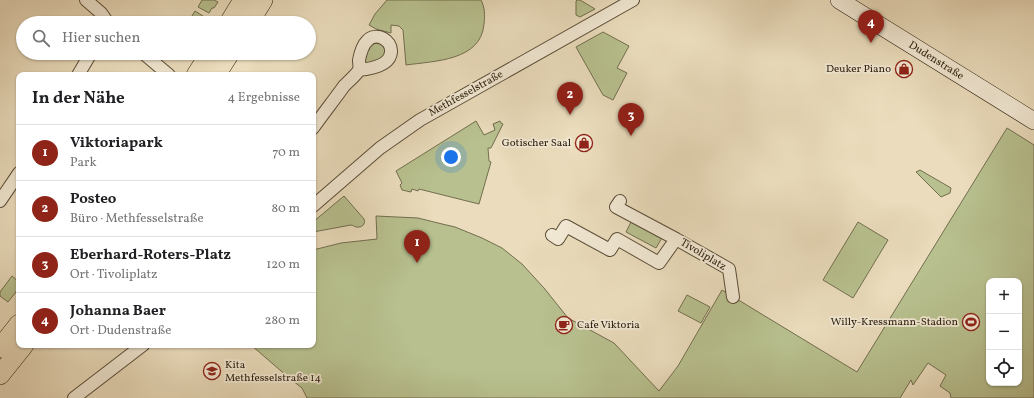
<!DOCTYPE html>
<html lang="de">
<meta charset="utf-8">
<style>
body{margin:0;font-family:Vollkorn,serif;background:#f2f2f2;color:#202124}
.controls{position:absolute;right:12px;bottom:12px;display:grid;overflow:hidden;border-radius:8px;box-shadow:0 1px 3px #0004}
.controls button{width:36px;height:36px;display:grid;place-items:center;padding:0;border:0;border-bottom:1px solid #e0e0e0;background:#fff;color:#202124;font:20px sans-serif}
.you{position:absolute;left:451px;top:157px;width:14px;height:14px;margin:-10px;border:3px solid #fff;border-radius:50%;background:#1a73e8;box-shadow:0 0 0 6px #1a73e833}
.badge{display:grid;place-items:center;width:26px;height:26px;border-radius:50%;background:#8f2418;color:#fff;font-size:13px;font-weight:700}
.pin{position:absolute;translate:-50% -33px;filter:drop-shadow(0 1px 2px #0008)}
.pin::after{content:'';position:absolute;top:21px;width:14px;height:12px;background:inherit;clip-path:polygon(0 0,100% 0,50% 100%)}
.list{margin:0;padding:0;list-style:none}
h2{display:flex;justify-content:space-between;align-items:center;height:52px;margin:0;padding:0 16px;font-size:17px}
h2 small{font-size:13px;font-weight:400;color:#757577}
.list li{display:grid;grid-template-columns:26px 1fr auto;gap:12px;align-items:center;box-sizing:border-box;height:56px;padding:0 16px;border-top:1px solid #e0e0e0}
.list b{display:block;font-size:15px;white-space:nowrap}
.list p{margin:0;font-size:13px;white-space:nowrap;color:#757577}
.list em{font-size:13px;font-style:normal;color:#757577}
.icon{flex:none;width:22px;height:22px;fill:none;stroke:currentColor;stroke-width:2;stroke-linecap:round;stroke-linejoin:round}
.map{position:relative;flex:none;width:1034px;height:398px;overflow:hidden}
.search{position:absolute;background:#fff;box-shadow:0 1px 3px #0004;left:16px;top:16px;width:300px;height:44px;display:flex;align-items:center;gap:10px;box-sizing:border-box;padding:0 14px;border-radius:22px;color:#757577;font-size:15px}
.panel{position:absolute;background:#fff;box-shadow:0 1px 3px #0004;left:16px;top:72px;width:300px;height:276px;border-radius:8px}
.map>svg:first-child{display:block}
.green{fill:#b8c08f;stroke:#726e4e;fill-rule:evenodd}
.lines{fill:none;stroke-linecap:round;stroke-linejoin:round}
.minor-casing{stroke:#5b4d38;stroke-width:14}
.secondary-casing{stroke:#2b1d0c;stroke-width:18}
.primary-casing{stroke:#2b1d0c;stroke-width:20}
.minor{stroke:#f1e8d3;stroke-width:12}
.secondary{stroke:#f1e8d3;stroke-width:17}
.primary{stroke:#eadcbc;stroke-width:19}
.labels{text-anchor:middle;dominant-baseline:central;stroke-width:3.5;stroke-linejoin:round;paint-order:stroke}
.street-label{font-size:11px;fill:#2b1d0c;stroke:#f1e8d3}
.poi-label{font-size:11px;fill:#2b1d0c;stroke:#f1e8d3;text-anchor:end}
</style>
<div class="map">
<svg width="1034" height="398" viewBox="0 0 1034 398">
<rect width="100%" height="100%" fill="#eadcbc"/>
<filter id="stains"><feTurbulence type="fractalNoise" baseFrequency=".005" numOctaves="4"/><feColorMatrix values="0 0 0 0 .2 0 0 0 0 .09 0 0 0 0 .02 0 0 0 .5 -.17"/></filter>
<radialGradient id="worn" r=".72"><stop offset=".6" stop-color="#630" stop-opacity="0"/><stop offset="1" stop-color="#630" stop-opacity=".3"/></radialGradient>
<path class="green" d="M202 0H214L218 2 214 8H212L209 13 198 7Z
M387 0H481C485 8 485 15 484 24 481 61 434 61 406 65L403 30 399 26 391 25V33L376 29 369 25 375 14Z
M577 0H580L595 9 580 17 576 15V1Z
M195 11 206 18 203 23H192L189 21Z
M603 32 629 46 617 68 627 73 613 100 603 95 576 47Z
M373 41 386 45 384 59 363 64 367 46Z
M476 121 484 135 495 130 493 124 500 121 501 123 503 124 491 148H488L489 161 491 162 479 204 419 189 418 191 412 189 411 192 402 190 400 185 402 183 396 171Z
M1007 128 1034 145V398H951L950 393 940 386 946 375 928 363 913 385 911 380 900 398H307L302 388 288 377 251 345H313V250L341 243 377 239 376 216 418 218 438 223 455 227 482 238 502 248 522 264 544 288 568 318 614 343 659 391 678 366 722 290 857 372ZM989 281H1019V383H989Z
M920 170 951 188 950 193 941 197 916 172Z
M344 196 364 219C366 224 362 228 356 227 356 227 352 225 351 225L313 232V222Z
M632 220 663 236 656 248 626 232Z
M858 222 888 240 853 298 823 280Z
M12 276 19 282V288L8 302 0 296V292Z
M687 295 710 307 701 323 678 311Z"/>
<g class="lines">
<g class="minor-casing">
<path id="minor" d="M86 0 101 13 108 23
M143 53 169 75
M78 75 91 53
M313 128C323 114 334 100 344 86 348 82 357 74 359 70 360 67 359 63 359 60 360 55 363 45 367 41 376 31 392 40 391 52 390 66 369 69 359 70
M0 201 19 173
M313 206 380 148 420 120 633 0
M552 235 558 239 566 226 610 250 617 239 659 263 676 239 616 207 620 201
M676 239 729 269 733 297
M74 398 143 345"/>
</g>
<g class="secondary-casing">
<path id="secondary" d="M839 0 1034 121"/>
</g>
<g class="primary-casing">
<path id="primary" d="M229 23 243 0
M249 23 263 0
M196 75 210 53
M216 75 230 53
M0 348 19 324
M0 375 24 345"/>
</g>
<use href="#minor" class="minor"/>
<use href="#secondary" class="secondary"/>
<use href="#primary" class="primary"/>
</g>
<defs>
<g id="shop-ring" transform="scale(0.9)"><circle r="9.5" fill="#f1e8d3" stroke="#8f2418" stroke-width="1.5"/><path d="M-5-2.5h2.3a2.7 3.5 0 0 1 5.4 0H5L5.5 6h-11ZM-1.5-2.5h3a1.5 2.3 0 0 0-3 0Z" fill="#8f2418"/></g>
<g id="stadium-ring" transform="scale(0.9)"><circle r="9.5" fill="#f1e8d3" stroke="#8f2418" stroke-width="1.5"/><path d="M0-5a6.5 5 0 1 0 0 10a6.5 5 0 1 0 0-10ZM-3.5-1.8h7v3.6h-7Z" fill="#8f2418"/></g>
<g id="cafe-ring" transform="scale(0.9)"><circle r="9.5" fill="#f1e8d3" stroke="#8f2418" stroke-width="1.5"/><path d="M-5.5-4.5H6V0H3Q3 3.5 0 3.5H-2.5Q-5.5 3.5-5.5 0ZM3-3.2v2h1.7v-2ZM-6 4.5H4V6H-6Z" fill="#8f2418"/></g>
<g id="school-ring" transform="scale(0.9)"><circle r="9.5" fill="#f1e8d3" stroke="#8f2418" stroke-width="1.5"/><path d="M0-5L7-2L0 1L-7-2ZM-4 1L0 2.5L4 1V4Q0 6-4 4Z" fill="#8f2418"/></g>
</defs>
<g fill-rule="evenodd">
<use href="#shop-ring" x="904" y="69"/>
<use href="#shop-ring" x="584" y="143"/>
<use href="#stadium-ring" x="971" y="322"/>
<use href="#cafe-ring" x="564" y="325"/>
<use href="#school-ring" x="212" y="371"/>
</g>
<g class="labels">
<g class="street-label">
<text transform="translate(936 61) rotate(32)">Dudenstraße</text>
<text transform="translate(466 94) rotate(-29)">Methfesselstraße</text>
<text transform="translate(703 255) rotate(31)">Tivoliplatz</text>
</g>
<g class="poi-label">
<text x="891" y="69">Deuker Piano</text>
<text x="571" y="143">Gotischer Saal</text>
<text x="958" y="322">Willy-Kressmann-Stadion</text>
<text x="577" y="325" text-anchor="start">Cafe Viktoria</text>
<text x="225" y="365" text-anchor="start">Kita<tspan x="225" dy="13">Methfesselstraße 14</tspan></text>
</g>
</g>
<rect width="100%" height="100%" filter="url(#stains)"/>
<rect width="100%" height="100%" fill="url(#worn)"/>
</svg>
<div class="controls">
<button>+</button>
<button>−</button>
<button><svg class="icon" aria-label="locate" viewBox="0 0 24 24"><circle cx="12" cy="12" r="6"/><path d="M12 2v4M12 18v4M2 12h4M18 12h4"/></svg></button>
</div>
<div class="you"></div>
<div class="pin badge" style="left:417px;top:263px">1</div>
<div class="pin badge" style="left:570px;top:115px">2</div>
<div class="pin badge" style="left:631px;top:136px">3</div>
<div class="pin badge" style="left:871px;top:43px">4</div>
<div class="search"><svg class="icon" aria-label="search" viewBox="0 0 24 24"><circle cx="10" cy="10" r="6"/><path d="M15 15l6 6"/></svg>Hier suchen</div>
<section class="panel">
<h2>In der Nähe<small>4 Ergebnisse</small></h2>
<ul class="list">
<li><span class="badge">1</span><div><b>Viktoriapark</b><p>Park</p></div><em>70 m</em></li>
<li><span class="badge">2</span><div><b>Posteo</b><p>Büro · Methfesselstraße</p></div><em>80 m</em></li>
<li><span class="badge">3</span><div><b>Eberhard-Roters-Platz</b><p>Ort · Tivoliplatz</p></div><em>120 m</em></li>
<li><span class="badge">4</span><div><b>Johanna Baer</b><p>Ort · Dudenstraße</p></div><em>280 m</em></li>
</ul>
</section>
</div>
